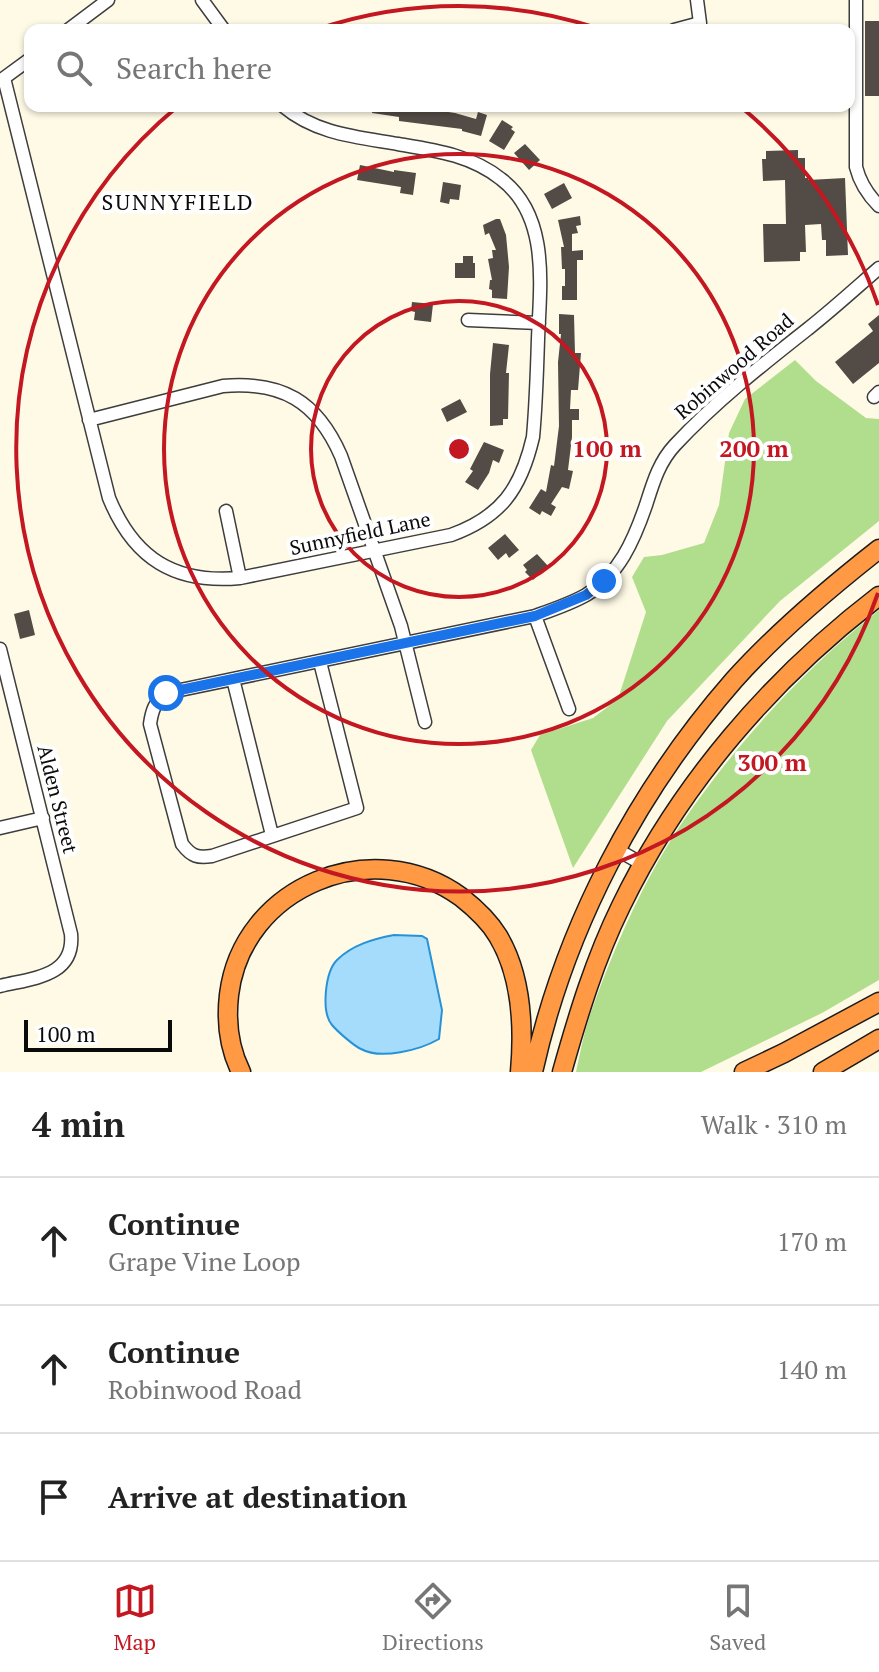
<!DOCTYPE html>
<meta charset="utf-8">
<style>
body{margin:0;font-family:"PT Serif",serif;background:#f6f6f6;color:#222}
.scale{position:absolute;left:24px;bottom:20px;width:148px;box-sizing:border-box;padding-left:8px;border:4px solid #0a0a0a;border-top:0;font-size:22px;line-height:28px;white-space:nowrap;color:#0a0a0a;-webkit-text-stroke:6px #fff;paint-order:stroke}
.stop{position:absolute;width:24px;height:24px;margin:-18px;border:6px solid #1a73e8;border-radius:50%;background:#fff}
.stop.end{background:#1a73e8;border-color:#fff;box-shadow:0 2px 8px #0008}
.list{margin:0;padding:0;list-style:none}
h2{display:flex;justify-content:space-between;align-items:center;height:104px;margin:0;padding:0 32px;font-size:34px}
h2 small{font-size:26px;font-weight:400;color:#767676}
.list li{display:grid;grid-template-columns:52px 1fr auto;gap:24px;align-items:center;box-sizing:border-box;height:128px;padding:0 32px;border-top:2px solid #e0e0e0}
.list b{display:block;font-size:30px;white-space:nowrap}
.list p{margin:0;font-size:26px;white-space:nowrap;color:#767676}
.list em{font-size:26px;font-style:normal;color:#767676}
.icon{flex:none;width:44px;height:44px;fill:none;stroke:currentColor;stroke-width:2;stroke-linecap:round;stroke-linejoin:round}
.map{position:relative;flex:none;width:879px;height:1072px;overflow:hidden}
.search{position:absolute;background:#fff;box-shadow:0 2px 6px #0004;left:24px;right:24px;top:24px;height:88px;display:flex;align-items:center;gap:20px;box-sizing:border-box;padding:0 28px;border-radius:16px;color:#767676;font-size:30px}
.sheet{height:488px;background:#fff}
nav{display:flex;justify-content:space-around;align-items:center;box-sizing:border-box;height:112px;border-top:2px solid #e0e0e0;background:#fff;font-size:22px;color:#767676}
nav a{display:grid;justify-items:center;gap:4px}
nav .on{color:#c31821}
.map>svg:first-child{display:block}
.forest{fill:#b1de8c}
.water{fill:#a6dcfb;stroke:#2792d8;stroke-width:2}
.building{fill:#534b45}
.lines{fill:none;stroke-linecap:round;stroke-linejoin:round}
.minor-casing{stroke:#3d3d3d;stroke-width:15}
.highway-casing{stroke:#1b1b1b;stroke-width:21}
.minor{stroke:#fff;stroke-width:12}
.highway{stroke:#f94;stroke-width:18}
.route{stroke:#1a73e8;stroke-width:10}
.ring{fill:none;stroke:#c31821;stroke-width:4}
.labels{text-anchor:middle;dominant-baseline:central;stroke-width:8;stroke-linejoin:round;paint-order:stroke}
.street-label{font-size:20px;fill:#0a0a0a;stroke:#fff}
.neighbourhood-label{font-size:22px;letter-spacing:2px;fill:#0a0a0a;stroke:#fff}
.centre{fill:#c31821;stroke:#fff;stroke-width:4}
.ring-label{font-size:24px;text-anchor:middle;font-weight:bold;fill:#c31821;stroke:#fff;stroke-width:8;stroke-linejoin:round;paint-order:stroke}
</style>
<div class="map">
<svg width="879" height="1072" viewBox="0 0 879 1072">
<rect width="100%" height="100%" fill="#fffae6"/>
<path class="forest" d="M795 360 816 381 866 418 879 419V521L780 601 667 721 573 868 531 750 540 735 593 718 618 699 646 612 632 577 644 557 662 555 704 543 719 505 729 433 745 399Z
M879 610V980L822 1013 701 1072H576C580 1054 583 1036 589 1018 613 949 648 869 691 810 744 735 807 667 879 610Z"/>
<path class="water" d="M394 935 422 936 427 939 442 1010 439 1039C420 1050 381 1060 361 1049 354 1046 337 1031 332 1025 321 1012 325 972 337 960 352 945 373 939 394 935Z"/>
<path class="building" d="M865 21H879V96H865Z
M373 106H401L435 110 455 113 476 119 478 112 487 115 481 136 462 131V129L399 121V117L372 113Z
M502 120 513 127 511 129 515 132 504 150 489 141Z
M525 144 540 160 529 170 514 153Z
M798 150V158H805V178H808V180L845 178 848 255 826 256V240H822L821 224 805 225 806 252H800V261L764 262 763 224H786L785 180 763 181 762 159H766V151Z
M360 165 394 172V170L416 173 413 195 400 193 401 187 357 180Z
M443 182 461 185 459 200 450 199 449 204 440 202Z
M564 183 572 198 552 209 544 194Z
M580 216 581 225 576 226 578 233 572 234V251L583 250V260H577V300H562V286H565V269H562L561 247H564L558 220Z
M496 219H500L506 235 509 267 507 299 492 298V290L489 289 490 280H492L488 259 493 258 492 250H496L489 233 485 235 483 225Z
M463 256H473V263H475V278H455V263H463Z
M412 302 433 304 431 322 414 320 415 312 411 311Z
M559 314 574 315 575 353H581L578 390H571L570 409H579V420H572V437L568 470 573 471 569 489 562 487 551 504 556 507 551 516 542 511 540 515 529 508 541 489 546 492 551 465 554 466 559 426 558 362 561 334H559Z
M879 315V363L853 384 835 362 873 331 868 324Z
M493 343 509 345 506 373H509L508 419H503V425L490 426V374Z
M460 399 467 412 447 422 441 409Z
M484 442 504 450 499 463 493 460 489 473 478 490 465 482 473 471 470 469Z
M505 534 519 550 509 558 506 553 498 560 488 548Z
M537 554 548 566 533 580 525 572 527 570 523 565Z
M29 610 35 635 20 639 14 614Z"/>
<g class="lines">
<g class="minor-casing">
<path id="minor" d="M202 0 224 30
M856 0V167C860 183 868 195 879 206
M68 30 108 0
M674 30 700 23 697 0
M4 78 109 498C134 559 175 584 240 578L451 535C501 517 521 489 533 437 536 405 537 372 538 339 540 286 550 216 501 179 471 155 434 150 398 144 357 137 316 134 283 106
M0 81 30 59
M468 320 539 323
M874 397 879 392
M89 420 223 386C282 381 317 401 341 456L401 626 425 722
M226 511 240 578
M535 616 569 709
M0 649 71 934C75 977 32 978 0 986
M320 662 357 808 212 856C198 858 192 857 182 844L150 724C152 710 155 702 166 693L535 616C552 610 570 604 586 595 619 575 634 540 646 505 653 483 659 462 675 445 716 401 762 365 809 328 833 309 856 288 879 268
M233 679 272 835
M0 828 43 818
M616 849 644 865"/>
</g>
<g class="highway-casing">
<path id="highway" d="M241 1072C229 1048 226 1021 229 995 242 886 373 833 461 897 475 908 489 921 498 936 522 976 524 1027 520 1072
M533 1072C565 927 637 791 734 680 778 631 828 589 879 549
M562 1072C578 1015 595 959 621 906 680 784 772 678 879 596
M744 1072 784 1053 879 1002
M823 1072 879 1039"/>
</g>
<use href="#minor" class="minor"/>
<use href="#highway" class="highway"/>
</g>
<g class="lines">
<path class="route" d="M166 693 535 616 586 595 604 581"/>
</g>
<g class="ring">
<circle cx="459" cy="449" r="148"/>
<circle cx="459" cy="449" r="295"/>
<path d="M878 593A443 443 0 1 1 177 107M318 29A443 443 0 0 1 600 29M741 107A443 443 0 0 1 878 305"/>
</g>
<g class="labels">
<g class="street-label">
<text transform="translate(734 366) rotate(-41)">Robinwood Road</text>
<text transform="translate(360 533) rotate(-12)">Sunnyfield Lane</text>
<text transform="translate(58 799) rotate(76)">Alden Street</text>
</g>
<g class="neighbourhood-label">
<text x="178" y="201">SUNNYFIELD</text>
</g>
</g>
<circle cx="459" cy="449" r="12" class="centre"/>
<g class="ring-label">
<text x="607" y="457">100 m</text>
<text x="754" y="457">200 m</text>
<text x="772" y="771">300 m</text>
</g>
</svg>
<div class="scale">100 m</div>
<div class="stop" style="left:166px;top:693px"></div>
<div class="stop end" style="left:604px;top:581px"></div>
<div class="search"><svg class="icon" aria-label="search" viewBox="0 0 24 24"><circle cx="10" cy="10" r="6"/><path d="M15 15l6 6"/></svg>Search here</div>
</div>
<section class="sheet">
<h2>4 min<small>Walk · 310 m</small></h2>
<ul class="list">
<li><svg class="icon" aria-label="ahead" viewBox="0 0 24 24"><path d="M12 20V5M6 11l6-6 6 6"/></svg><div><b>Continue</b><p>Grape Vine Loop</p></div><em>170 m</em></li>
<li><svg class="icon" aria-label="ahead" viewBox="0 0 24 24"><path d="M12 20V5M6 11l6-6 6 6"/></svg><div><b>Continue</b><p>Robinwood Road</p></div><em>140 m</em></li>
<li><svg class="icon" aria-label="arrive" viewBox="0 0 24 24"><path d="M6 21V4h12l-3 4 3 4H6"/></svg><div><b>Arrive at destination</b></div></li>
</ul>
</section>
<nav>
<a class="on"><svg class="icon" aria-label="map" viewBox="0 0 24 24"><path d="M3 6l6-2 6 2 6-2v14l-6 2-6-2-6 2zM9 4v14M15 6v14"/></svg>Map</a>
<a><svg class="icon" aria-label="directions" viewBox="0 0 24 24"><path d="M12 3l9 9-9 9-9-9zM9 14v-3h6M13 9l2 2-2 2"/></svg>Directions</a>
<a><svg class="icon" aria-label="saved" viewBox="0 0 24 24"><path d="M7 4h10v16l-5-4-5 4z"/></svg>Saved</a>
</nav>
